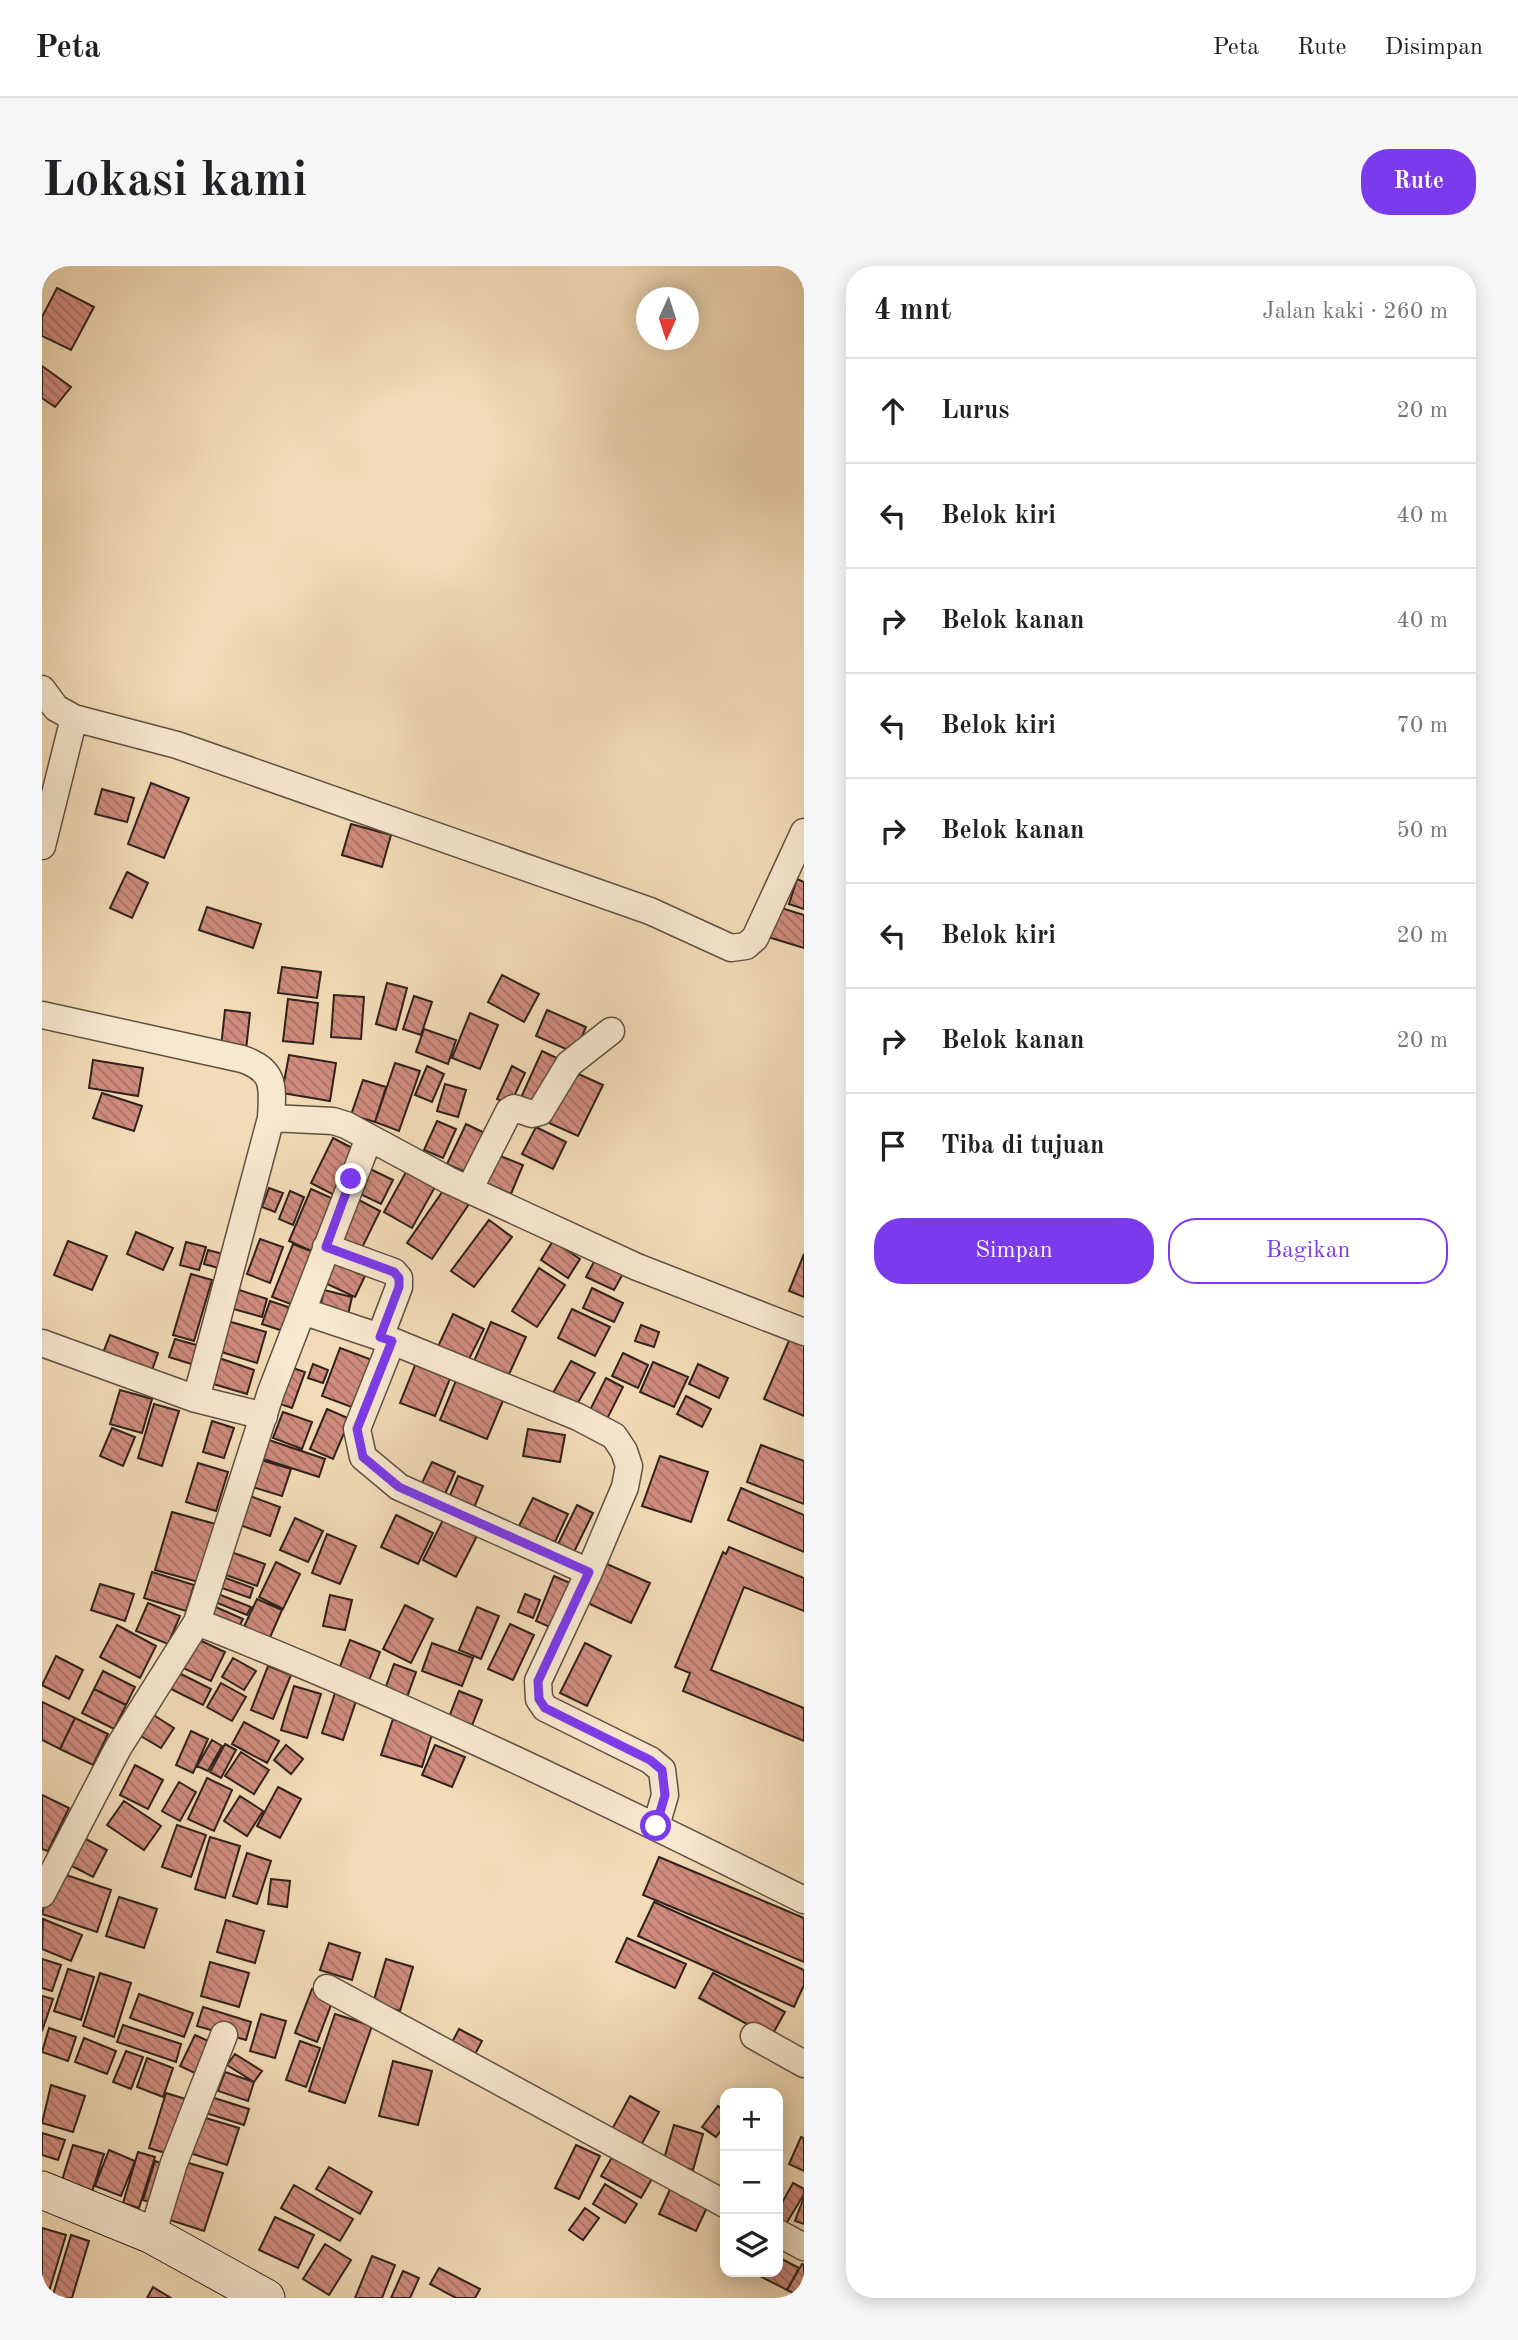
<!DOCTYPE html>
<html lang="id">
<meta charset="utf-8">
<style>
body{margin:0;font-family:"Old Standard TT",serif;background:#f6f6f6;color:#202124}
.controls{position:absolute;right:21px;bottom:21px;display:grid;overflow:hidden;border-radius:14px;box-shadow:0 4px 18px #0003}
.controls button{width:63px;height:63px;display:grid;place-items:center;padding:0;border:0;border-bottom:2px solid #e0e0e0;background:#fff;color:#202124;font:35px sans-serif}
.compass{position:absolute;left:594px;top:21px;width:63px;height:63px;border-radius:50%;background:#fff;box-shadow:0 4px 18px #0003;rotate:183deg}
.stop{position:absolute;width:21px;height:21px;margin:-16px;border:5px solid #7c3aed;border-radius:50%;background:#fff}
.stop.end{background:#7c3aed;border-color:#fff;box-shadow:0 2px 7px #0008}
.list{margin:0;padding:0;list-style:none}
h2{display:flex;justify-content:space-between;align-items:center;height:91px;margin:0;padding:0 28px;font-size:30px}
h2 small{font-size:23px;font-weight:400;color:#757577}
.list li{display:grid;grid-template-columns:46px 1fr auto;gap:21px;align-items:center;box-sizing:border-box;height:105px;padding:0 28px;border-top:2px solid #e0e0e0}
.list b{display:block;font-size:26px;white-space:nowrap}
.list em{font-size:23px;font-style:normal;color:#757577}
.actions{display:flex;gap:14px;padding:21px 28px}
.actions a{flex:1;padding:16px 0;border:2px solid #7c3aed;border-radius:28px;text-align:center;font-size:24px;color:#7c3aed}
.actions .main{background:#7c3aed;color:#fff}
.icon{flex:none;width:38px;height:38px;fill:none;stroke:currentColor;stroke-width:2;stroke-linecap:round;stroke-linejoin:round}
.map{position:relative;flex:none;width:762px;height:2032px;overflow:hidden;border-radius:28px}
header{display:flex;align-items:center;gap:42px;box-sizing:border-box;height:98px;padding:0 35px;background:#fff;border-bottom:2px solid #e0e0e0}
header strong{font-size:33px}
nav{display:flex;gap:38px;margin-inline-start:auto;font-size:24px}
.intro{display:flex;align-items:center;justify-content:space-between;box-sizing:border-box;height:168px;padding:0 42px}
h1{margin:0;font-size:49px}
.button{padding:18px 32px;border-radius:28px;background:#7c3aed;color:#fff;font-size:24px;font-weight:700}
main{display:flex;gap:42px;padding:0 42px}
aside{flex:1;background:#fff;border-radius:28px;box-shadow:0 4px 18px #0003}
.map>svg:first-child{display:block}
.building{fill:url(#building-back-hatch);stroke:#30211c;stroke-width:2}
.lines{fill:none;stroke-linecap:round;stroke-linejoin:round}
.street-casing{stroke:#605042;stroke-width:29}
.secondary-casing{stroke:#30211c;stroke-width:39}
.street{stroke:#f7e8d0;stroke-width:26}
.secondary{stroke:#f7e8d0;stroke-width:37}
.route{stroke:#7c3aed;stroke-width:9}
</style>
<header>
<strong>Peta</strong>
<nav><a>Peta</a><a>Rute</a><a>Disimpan</a></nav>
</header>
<div class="intro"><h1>Lokasi kami</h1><a class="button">Rute</a></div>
<main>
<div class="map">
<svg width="762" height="2032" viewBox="0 0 762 2032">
<defs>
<pattern id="building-back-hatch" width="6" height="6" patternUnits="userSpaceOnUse" patternTransform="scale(1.75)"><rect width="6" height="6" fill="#d08c7e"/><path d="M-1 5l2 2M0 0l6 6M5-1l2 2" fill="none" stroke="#a97266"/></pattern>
</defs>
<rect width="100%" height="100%" fill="#f2dbb6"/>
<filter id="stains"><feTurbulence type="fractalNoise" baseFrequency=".00286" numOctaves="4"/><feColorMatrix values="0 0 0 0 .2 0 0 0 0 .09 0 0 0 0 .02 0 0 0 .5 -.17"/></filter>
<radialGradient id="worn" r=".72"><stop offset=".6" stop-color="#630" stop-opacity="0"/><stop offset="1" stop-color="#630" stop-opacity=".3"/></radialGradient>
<path class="building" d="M15 22 52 41 29 84 0 70V51Z
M0 100 29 121 13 141 0 132Z
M109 517 147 532 122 592 86 578Z
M60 523 92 532 85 556 53 548Z
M309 558 349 569 340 601 300 589Z
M85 606 106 617 90 652 68 642Z
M755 613 762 616V643L747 638Z
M165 641 219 658 211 682 157 664Z
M736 641 762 649V682L726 671Z
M240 701 279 706 275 732 236 727Z
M460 709 497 728 482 756 446 736Z
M345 717 365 722 354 764 334 758Z
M292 729 322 731 319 773 289 771Z
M372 730 390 736 379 769 361 763Z
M246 733 276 737 271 778 241 775Z
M183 744 208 747 204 784 179 781Z
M505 744 544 761 533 787 494 770Z
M428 747 456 759 438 803 410 792Z
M382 763 414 774 406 798 374 786Z
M500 785 519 794 494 847 476 838Z
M247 789 294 797 288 835 240 827Z
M51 794 101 802 96 830 47 822Z
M353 797 378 805 357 865 333 856Z
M385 800 402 808 390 836 373 829Z
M470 800 483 807 468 839 455 833Z
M532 806 561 819 536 870 507 857Z
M321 814 344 821 333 856 309 849Z
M403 818 424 824 416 851 395 845Z
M60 827 100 840 92 865 51 852Z
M395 855 414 863 401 892 382 884Z
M424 858 449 870 430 909 405 898Z
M494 861 524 876 511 903 480 888Z
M291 872 318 886 296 931 269 917Z
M453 888 481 899 469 928 442 916Z
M324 901 351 914 339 938 312 925Z
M364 906 393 921 370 962 342 946Z
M227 922 241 927 233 946 220 941Z
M403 922 427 938 390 993 365 977Z
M269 923 298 936 276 988 247 975Z
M248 925 262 931 251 959 237 953Z
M311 931 338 945 317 988 289 973Z
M447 954 470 971 432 1021 409 1005Z
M94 966 131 982 121 1004 85 988Z
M218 973 241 981 228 1017 205 1008Z
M26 975 65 990 50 1024 12 1009Z
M511 975 538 993 526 1012 499 994Z
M144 976 164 981 157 1004 138 999Z
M251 978 276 988 254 1040 230 1031Z
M166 984 188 990 184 1004 162 998Z
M762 988V1031L747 1025Z
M555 990 583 1004 572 1024 544 1011Z
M290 996 323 1010 313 1031 281 1016Z
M497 1002 523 1019 495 1061 470 1045Z
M149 1008 170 1014 152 1075 131 1069Z
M550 1022 581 1037 572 1056 541 1042Z
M194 1023 225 1033 220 1051 188 1042Z
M282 1024 310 1031 305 1053 277 1047Z
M228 1035 252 1043 244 1066 220 1058Z
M530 1043 568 1061 553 1090 516 1072Z
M411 1048 442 1063 423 1101 393 1087Z
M182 1054 224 1066 215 1097 173 1084Z
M449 1056 484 1071 463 1117 429 1102Z
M599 1059 617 1066 612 1081 593 1075Z
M68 1069 116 1087 108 1110 59 1092Z
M749 1070 762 1076V1150L722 1133Z
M133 1073 165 1082 159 1101 127 1091Z
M298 1082 333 1095 315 1143 280 1130Z
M581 1087 606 1099 596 1122 570 1110Z
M177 1092 212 1104 205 1128 168 1117Z
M529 1095 553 1107 530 1147 507 1134Z
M611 1096 646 1111 632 1141 598 1126Z
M374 1097 409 1110 393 1150 358 1137Z
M271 1098 286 1104 281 1117 266 1112Z
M656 1098 686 1112 677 1132 647 1118Z
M245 1100 263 1106 250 1142 232 1136Z
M415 1112 462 1132 445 1173 398 1154Z
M564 1112 581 1121 561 1161 544 1152Z
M78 1124 110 1133 100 1167 68 1158Z
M644 1130 669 1143 660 1161 635 1148Z
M112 1138 137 1145 120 1200 96 1192Z
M285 1143 308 1153 291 1193 268 1183Z
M241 1146 270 1156 260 1183 231 1172Z
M170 1155 192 1162 182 1192 161 1186Z
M70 1162 93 1171 81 1200 58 1190Z
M486 1163 523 1169 518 1196 481 1190Z
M221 1172 283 1193 277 1211 215 1191Z
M719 1179 762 1195V1238L705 1216Z
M618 1190 666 1206 649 1256 600 1240Z
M212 1192 249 1203 240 1230 204 1219Z
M390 1196 413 1206 399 1237 375 1227Z
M156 1197 186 1206 174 1245 144 1236Z
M416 1210 441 1220 429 1249 404 1239Z
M699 1222 762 1249V1286L686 1254Z
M208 1230 238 1241 228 1270 198 1259Z
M491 1232 526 1248 513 1276 477 1260Z
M535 1239 551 1247 532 1286 516 1278Z
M130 1246 177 1259 160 1317 113 1304Z
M354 1249 391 1267 376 1298 339 1281Z
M253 1252 281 1265 266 1296 238 1284Z
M401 1254 435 1270 414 1311 381 1294Z
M285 1268 314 1280 298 1318 270 1307Z
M687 1281 762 1312V1345L702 1321 669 1404 762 1442V1475L641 1425 648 1407 633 1401 681 1286 684 1288Z
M189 1286 223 1298 215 1320 181 1308Z
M558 1295 608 1317 589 1357 539 1334Z
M234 1296 258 1308 241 1343 217 1331Z
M110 1306 152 1319 144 1345 102 1332Z
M512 1310 535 1320 517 1365 494 1355Z
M181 1311 211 1322 208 1332 177 1321Z
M58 1318 92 1328 83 1355 49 1344Z
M171 1326 209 1341 205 1349 168 1334Z
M483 1328 498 1334 491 1352 476 1346Z
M288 1329 310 1334 303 1364 281 1360Z
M215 1333 240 1344 226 1376 200 1365Z
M106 1337 138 1350 126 1378 94 1365Z
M167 1338 201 1353 196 1363 163 1347Z
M363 1339 391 1353 369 1397 341 1383Z
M435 1341 457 1350 439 1393 417 1384Z
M468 1358 492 1369 471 1414 446 1403Z
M75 1359 114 1380 98 1412 58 1391Z
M151 1371 183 1386 169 1415 137 1400Z
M308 1374 338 1386 326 1417 296 1406Z
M390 1377 431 1392 420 1420 380 1405Z
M543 1377 569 1390 545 1440 518 1427Z
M14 1390 41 1404 27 1433 0 1419Z
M191 1392 214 1405 202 1424 180 1411Z
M352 1398 374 1406 364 1434 342 1426Z
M226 1400 249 1409 231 1453 209 1444Z
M61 1405 93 1421 84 1439 52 1423Z
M137 1407 169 1423 161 1439 129 1423Z
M179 1417 204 1431 190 1455 165 1441Z
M252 1420 279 1428 265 1472 239 1464Z
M52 1423 84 1439 72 1463 40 1447Z
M417 1425 440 1434 429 1462 406 1454Z
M293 1427 314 1435 301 1474 280 1467Z
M0 1436 33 1452 18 1483 0 1474Z
M110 1448 132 1462 119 1482 97 1469Z
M33 1452 66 1468 51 1499 18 1483Z
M351 1453 391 1465 380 1501 339 1489Z
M202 1456 237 1475 225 1497 190 1478Z
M149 1465 166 1473 151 1507 134 1499Z
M170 1474 180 1480 166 1505 155 1500Z
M183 1478 194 1484 179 1512 168 1506Z
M244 1479 261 1493 249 1508 232 1494Z
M393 1479 423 1491 410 1521 380 1509Z
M199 1486 227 1504 212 1528 183 1510Z
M93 1499 121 1514 106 1543 78 1529Z
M165 1512 190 1524 172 1565 146 1553Z
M137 1516 154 1526 138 1555 120 1545Z
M236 1521 259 1533 238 1572 215 1560Z
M0 1529 27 1542 6 1585 0 1583Z
M198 1530 221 1545 205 1570 182 1555Z
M82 1535 119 1560 102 1584 65 1559Z
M135 1559 164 1569 149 1611 120 1601Z
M38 1570 65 1584 51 1611 24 1597Z
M168 1571 198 1580 183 1632 153 1623Z
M205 1587 229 1595 215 1638 191 1630Z
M617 1591 762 1652V1696L601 1629Z
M12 1605 69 1624 55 1666 0 1648Z
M229 1613 248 1615 245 1641 226 1638Z
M77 1631 115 1643 102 1682 64 1670Z
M612 1636 762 1704V1719L752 1741 596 1670Z
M1 1653 40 1669 29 1695 0 1683Z
M184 1654 222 1665 213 1697 175 1686Z
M585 1672 644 1698 633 1722 574 1696Z
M287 1677 318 1687 310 1714 278 1704Z
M0 1693 19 1699 10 1725 0 1722Z
M344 1693 371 1701 358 1745 331 1737Z
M168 1696 207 1707 197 1741 159 1730Z
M26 1703 52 1711 39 1754 12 1745Z
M58 1707 89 1717 72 1771 41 1760Z
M671 1707 743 1746 729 1771 657 1732Z
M270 1723 292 1731 275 1776 253 1767Z
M97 1728 151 1747 142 1771 88 1752Z
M0 1730 11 1733 0 1765Z
M161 1741 209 1756 204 1774 155 1760Z
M219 1748 244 1755 233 1792 208 1785Z
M293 1748 330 1760 303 1837 267 1825Z
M81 1759 139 1778 134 1796 75 1776Z
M7 1762 34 1771 26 1795 0 1786Z
M417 1763 440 1775 430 1794 407 1782Z
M153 1769 173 1778 159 1810 138 1800Z
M42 1772 74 1785 65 1808 33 1796Z
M258 1775 278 1782 264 1821 244 1814Z
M84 1785 101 1791 89 1823 71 1816Z
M193 1788 220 1805 212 1816 185 1799Z
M105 1792 131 1802 121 1831 95 1821Z
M351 1795 390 1805 376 1859 337 1850Z
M183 1806 212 1816 206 1835 176 1825Z
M9 1819 43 1830 31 1866 0 1857Z
M124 1827 150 1835 133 1890 107 1882Z
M588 1830 617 1846 597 1883 568 1867Z
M169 1831 207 1843 202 1859 164 1847Z
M676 1840 683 1845V1859L674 1871 660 1861Z
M157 1850 197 1862 185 1899 145 1886Z
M632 1859 661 1868 651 1904 621 1896Z
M0 1867 23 1874 16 1894 0 1889Z
M759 1871 762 1872V1905L747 1898Z
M31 1879 62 1888 50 1926 19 1917Z
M534 1879 558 1890 537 1933 513 1922Z
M575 1883 615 1904 599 1932 559 1910Z
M67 1884 93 1895 79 1930 53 1920Z
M96 1886 113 1891 97 1942 81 1937Z
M113 1895 130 1901 118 1939 101 1934Z
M143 1896 181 1907 162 1965 125 1953Z
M287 1901 330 1926 318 1948 274 1923Z
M751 1917 762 1923V1928L744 1958 736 1954V1944Z
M563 1918 595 1938 583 1957 551 1938Z
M252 1919 311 1953 298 1975 239 1942Z
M629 1921 667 1937 654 1965 617 1948Z
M762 1931V1958L753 1955Z
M543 1942 557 1952 541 1974 527 1964Z
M233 1951 272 1969 256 2002 217 1984Z
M0 1962 24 1969 5 2032H0Z
M29 1969 47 1975 30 2032H10Z
M283 1978 309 1994 287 2029 261 2013Z
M330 1990 353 1999 340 2032H313Z
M736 1991 757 2002 745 2024 710 2006H736Z
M760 1998 762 1999V2032L745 2024Z
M397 2002 438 2023 433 2032H414L388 2018Z
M361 2005 377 2012 368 2032H349Z
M111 2021 129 2032H105Z"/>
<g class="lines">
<g class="street-casing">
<path id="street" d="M0 423 14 442 32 452
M0 580 32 452 135 479 608 645 689 682 704 680 713 672 762 566
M0 749 200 793C233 804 231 820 229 852L154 1133
M229 852 291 855 304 859 406 914 595 1001 762 1066
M427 924 467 845 472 842 490 848 498 846 527 798 569 765
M284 981 352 1006 357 1012V1021L338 1071
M260 1045 350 1075 536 1151 572 1170 582 1185 587 1200 583 1221 547 1306 357 1221 321 1191 315 1163 350 1075
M0 1077 154 1133 222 1150
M547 1306 496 1415 497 1433 503 1442 608 1494 620 1504 623 1529 614 1560
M155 1356C362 1437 563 1535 762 1634
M0 1628 76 1482 155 1356 229 1126 327 872
M285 1722 683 1938
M712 1770 762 1798
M736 1967 762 1981
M110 1969 132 1897 182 1769"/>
</g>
<g class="secondary-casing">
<path id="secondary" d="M0 1924 110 1969 224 2032"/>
</g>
<use href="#street" class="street"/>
<use href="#secondary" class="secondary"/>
</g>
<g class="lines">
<path class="route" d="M309 913 284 981 352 1006 357 1012V1021L338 1071 350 1075 315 1163 321 1191 357 1221 547 1306 496 1415 497 1433 503 1442 608 1494 620 1504 623 1529 614 1560"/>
</g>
<rect width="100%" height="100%" filter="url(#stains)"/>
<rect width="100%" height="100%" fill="url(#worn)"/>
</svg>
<div class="controls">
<button>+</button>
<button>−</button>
<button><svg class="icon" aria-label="layers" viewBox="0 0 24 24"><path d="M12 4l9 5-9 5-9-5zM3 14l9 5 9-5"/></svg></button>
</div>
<svg class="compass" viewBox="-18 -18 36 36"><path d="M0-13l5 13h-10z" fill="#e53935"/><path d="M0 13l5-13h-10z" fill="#757577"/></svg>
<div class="stop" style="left:614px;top:1560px"></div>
<div class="stop end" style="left:309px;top:913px"></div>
</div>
<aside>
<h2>4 mnt<small>Jalan kaki · 260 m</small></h2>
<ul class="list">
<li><svg class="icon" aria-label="ahead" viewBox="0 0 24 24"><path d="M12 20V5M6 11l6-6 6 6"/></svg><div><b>Lurus</b></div><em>20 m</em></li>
<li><svg class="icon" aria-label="left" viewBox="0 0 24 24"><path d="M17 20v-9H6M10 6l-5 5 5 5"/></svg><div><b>Belok kiri</b></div><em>40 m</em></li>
<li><svg class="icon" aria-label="right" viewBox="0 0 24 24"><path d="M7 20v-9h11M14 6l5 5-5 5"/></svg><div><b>Belok kanan</b></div><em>40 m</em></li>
<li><svg class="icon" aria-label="left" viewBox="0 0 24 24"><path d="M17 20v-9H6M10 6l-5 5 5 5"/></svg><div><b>Belok kiri</b></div><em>70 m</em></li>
<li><svg class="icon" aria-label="right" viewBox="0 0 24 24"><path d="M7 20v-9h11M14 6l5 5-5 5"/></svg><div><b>Belok kanan</b></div><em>50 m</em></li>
<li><svg class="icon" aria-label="left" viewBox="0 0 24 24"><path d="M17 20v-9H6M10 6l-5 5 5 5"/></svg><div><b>Belok kiri</b></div><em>20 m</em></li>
<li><svg class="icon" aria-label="right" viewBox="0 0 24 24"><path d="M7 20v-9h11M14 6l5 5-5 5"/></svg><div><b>Belok kanan</b></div><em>20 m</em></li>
<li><svg class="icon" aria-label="arrive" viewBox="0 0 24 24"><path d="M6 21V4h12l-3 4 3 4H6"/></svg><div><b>Tiba di tujuan</b></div></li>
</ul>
<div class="actions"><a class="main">Simpan</a><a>Bagikan</a></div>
</aside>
</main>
